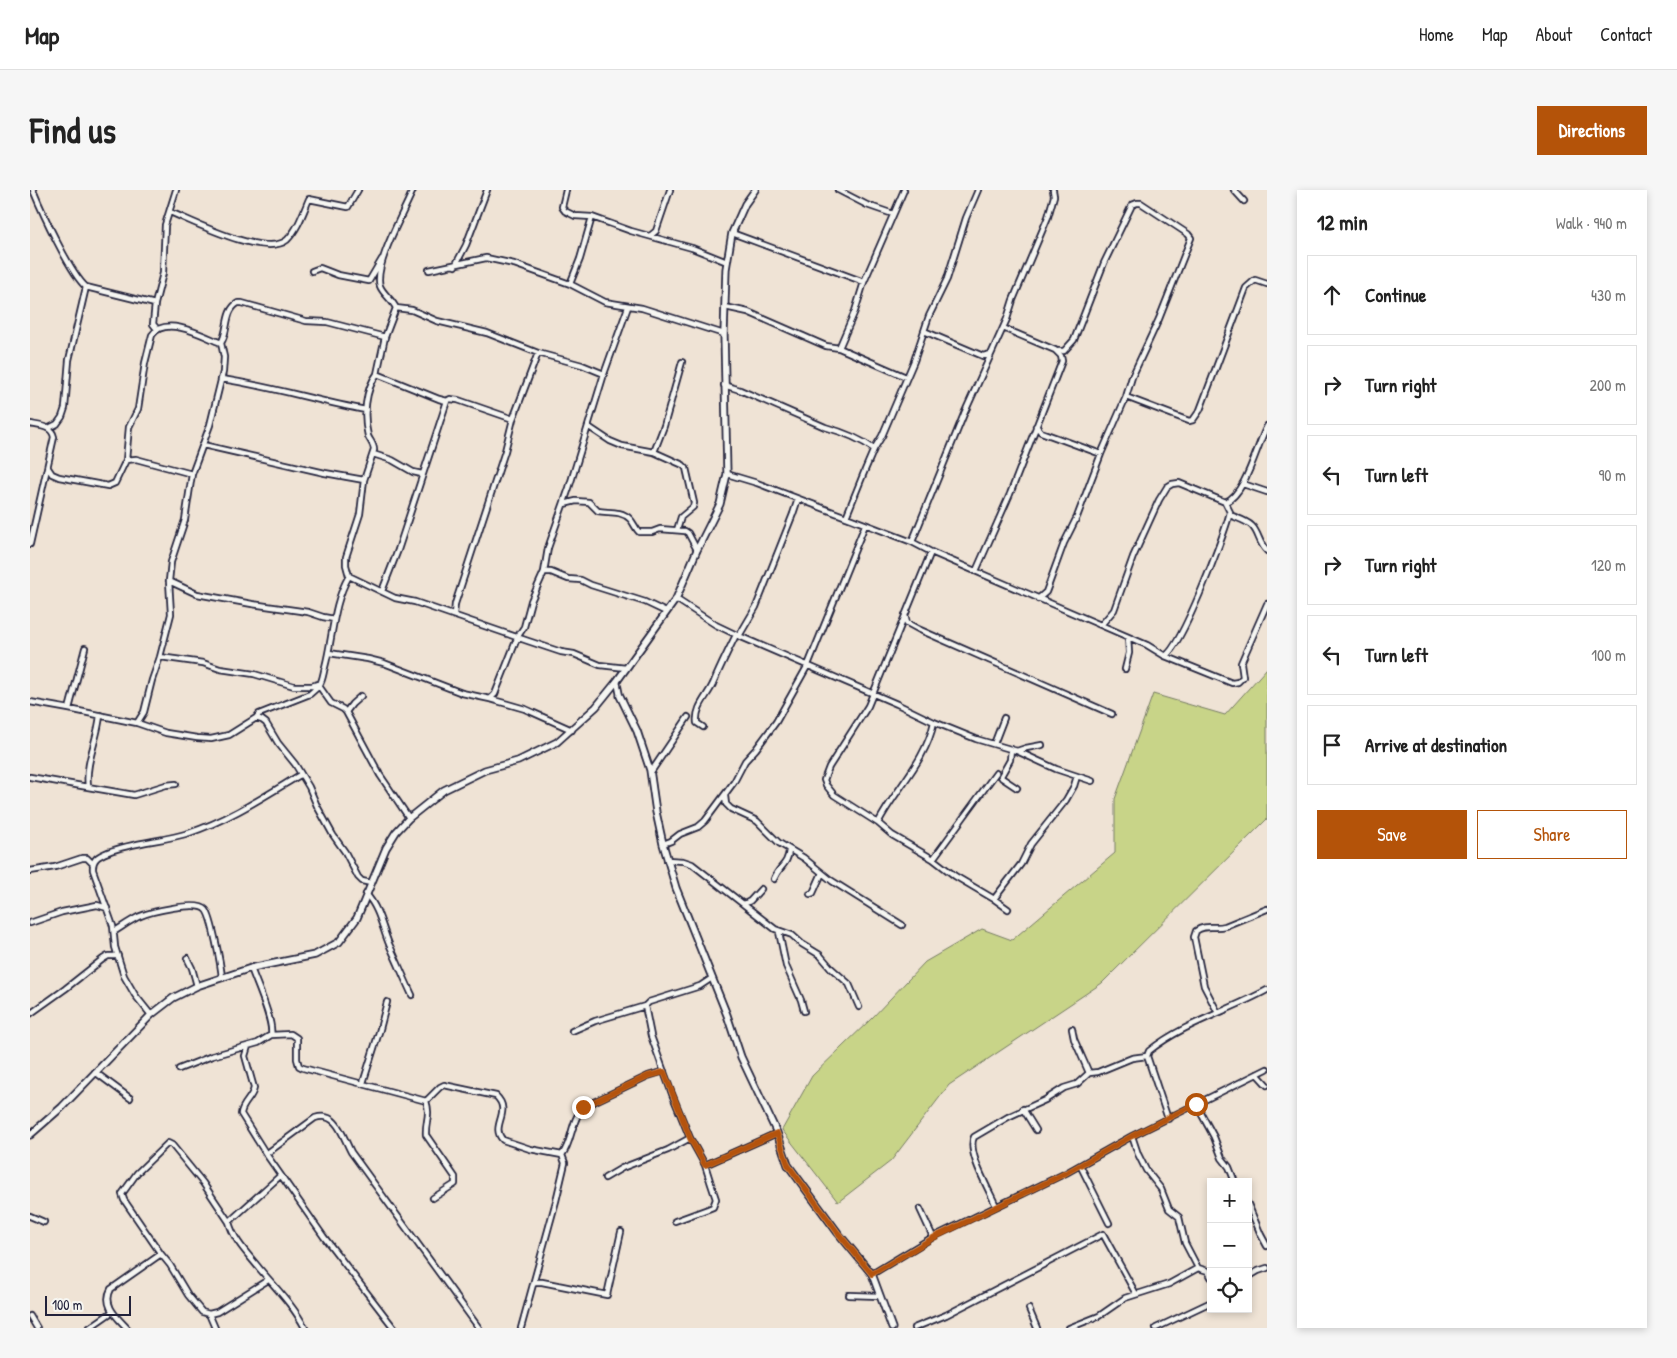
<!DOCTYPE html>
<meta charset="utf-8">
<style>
body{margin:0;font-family:"Patrick Hand",sans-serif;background:#f6f6f6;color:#222}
.controls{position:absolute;right:15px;bottom:15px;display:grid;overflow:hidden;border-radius:0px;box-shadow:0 2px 8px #0003}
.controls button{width:45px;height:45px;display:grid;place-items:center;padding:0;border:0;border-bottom:1px solid #e0e0e0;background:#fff;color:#222;font:25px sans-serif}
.scale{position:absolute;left:15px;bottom:12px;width:86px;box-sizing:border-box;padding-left:5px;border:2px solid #22223b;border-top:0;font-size:14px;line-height:18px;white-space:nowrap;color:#22223b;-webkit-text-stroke:4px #f6f6f2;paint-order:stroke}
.stop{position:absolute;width:15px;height:15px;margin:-11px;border:4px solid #b45309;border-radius:50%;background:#fff}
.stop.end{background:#b45309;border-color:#fff;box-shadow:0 1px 5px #0008}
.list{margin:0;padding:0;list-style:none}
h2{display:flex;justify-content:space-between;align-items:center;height:65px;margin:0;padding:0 20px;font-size:21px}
h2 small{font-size:16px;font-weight:400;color:#767676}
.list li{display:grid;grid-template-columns:32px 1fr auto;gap:15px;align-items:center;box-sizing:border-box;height:80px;margin:0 10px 10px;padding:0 10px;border:1px solid #e0e0e0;border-radius:0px}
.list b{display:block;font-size:19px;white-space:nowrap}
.list em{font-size:16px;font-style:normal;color:#767676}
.actions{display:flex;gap:10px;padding:15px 20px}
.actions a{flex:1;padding:11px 0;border:1px solid #b45309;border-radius:0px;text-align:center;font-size:18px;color:#b45309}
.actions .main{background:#b45309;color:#fff}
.icon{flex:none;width:28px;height:28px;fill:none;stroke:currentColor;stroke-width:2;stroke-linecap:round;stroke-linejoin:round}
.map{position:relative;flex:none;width:1237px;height:1138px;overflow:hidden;border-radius:0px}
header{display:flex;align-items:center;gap:30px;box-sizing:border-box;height:70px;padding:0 25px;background:#fff;border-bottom:1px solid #e0e0e0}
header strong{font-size:24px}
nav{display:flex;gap:28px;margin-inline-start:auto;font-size:18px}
.intro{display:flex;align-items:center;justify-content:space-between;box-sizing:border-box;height:120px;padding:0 30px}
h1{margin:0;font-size:35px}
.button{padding:12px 22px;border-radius:0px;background:#b45309;color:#fff;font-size:18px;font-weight:700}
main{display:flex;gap:30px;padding:0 30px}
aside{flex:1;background:#fff;border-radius:0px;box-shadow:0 2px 8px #0003}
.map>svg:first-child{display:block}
.green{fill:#c8d488;stroke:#757b62}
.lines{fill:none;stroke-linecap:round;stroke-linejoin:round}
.minor-casing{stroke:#22223b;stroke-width:8}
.tertiary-casing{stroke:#22223b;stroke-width:9}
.minor{stroke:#f6f6f2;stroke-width:4.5}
.tertiary{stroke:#f6f6f2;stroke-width:5.5}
.route{stroke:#b45309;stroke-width:6}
</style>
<header>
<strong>Map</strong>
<nav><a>Home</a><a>Map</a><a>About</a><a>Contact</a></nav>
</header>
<div class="intro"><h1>Find us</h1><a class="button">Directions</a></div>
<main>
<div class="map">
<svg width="1237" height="1138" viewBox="0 0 1237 1138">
<rect width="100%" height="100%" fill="#efe3d5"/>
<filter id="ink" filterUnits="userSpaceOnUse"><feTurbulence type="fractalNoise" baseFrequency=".02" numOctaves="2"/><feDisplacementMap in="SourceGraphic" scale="10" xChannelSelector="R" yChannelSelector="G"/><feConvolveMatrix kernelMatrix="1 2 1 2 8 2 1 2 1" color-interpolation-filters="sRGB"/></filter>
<g filter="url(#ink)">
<path class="green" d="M1237 478V629L1072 793 919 895 861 971 808 1012 752 940 782 886 842 828 895 772 952 739 982 750 1085 663V609L1123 504 1195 525Z"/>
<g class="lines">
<g class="minor-casing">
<path id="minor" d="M3 0C12 22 40 83 56 97L125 114
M536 0 532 17 535 21 545 26 562 27 601 41 662 58 697 72
M808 0 837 15 863 24
M1204 0 1214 11
M140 22C164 32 235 68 257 50 268 39 273 23 279 9L318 17 328 0
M702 43 834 92
M620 46 626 41 640 0
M425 76 436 55 457 0
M399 80 456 68 484 74 540 94 575 112 612 118 694 144
M282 81 290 78 308 85 339 91 352 69
M540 94 550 69 562 27
M695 117 718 122 796 156 809 158 825 121 834 92 874 0
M366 118 382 120 407 131 457 143 508 163 552 175 574 184
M127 139 123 134 125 114 133 83 135 35 146 0
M894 141 953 166 961 164
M809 158 876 187
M347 184 409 209 417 211 420 209 428 210 483 229
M191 189C240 196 287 211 336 220
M694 195 710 200 795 237C813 242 829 248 844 259
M1096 207 1159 231 1163 230 1170 220 1216 98 1225 90 1237 94
M0 234C10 236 22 236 24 247L0 354
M1006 236 1011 242 1071 264
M559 237 580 251 592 256 624 262 653 275 656 278 664 313 663 317 651 327 647 340
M19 238 27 234 32 227 35 218 39 170 56 97
M173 255 295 283 334 290
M624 262 634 236 652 172
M343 264 362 270 383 282 392 284
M96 270 106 269 162 284
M18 278 22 284 29 287 78 296 85 293 96 270 99 237 108 219 115 173 122 145C136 125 174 146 191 153
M697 284 727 293 882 352 901 362 1117 455 1135 466 1202 493 1208 492 1213 487 1211 473 1237 414
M1213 294 1237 302
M1195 312C1215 306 1227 255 1237 236
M534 314 546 311 559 312 568 321C578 323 591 320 600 329 604 333 605 338 609 342H622L630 339 655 341 658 343 667 360
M1200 325C1207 328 1217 331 1222 336 1229 343 1229 354 1237 361
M816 327 835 280 844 259 852 246 884 171 899 126 917 89 936 28 948 0
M882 352 934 224 977 129 983 110 1018 27 1024 6 1023 0
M901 362 838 516 799 577 794 590 796 595 804 605 848 633 862 645 903 669 925 686 964 709 978 719
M946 381 980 304 1032 171 1031 166 1025 160 973 138
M514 382H521L538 389 551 390 561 395 615 412 636 422
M319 386 365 408 385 412 498 451 531 462 544 464 570 475 596 478
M139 391 167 404 222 414 278 422 293 427 304 429
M352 401 368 360 417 211
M646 409 686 435 709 446 867 514 904 532 946 549 987 561 1026 579 1062 591
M1008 409 1016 402 1019 394 1034 353 1047 327 1071 264 1096 207 1102 187 1129 129 1161 48 1158 44 1111 13H1107L1102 15 1074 73 1044 150 1034 161H1028
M424 425 425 414 475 261 483 229 508 163
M875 425 877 433 888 439 1082 524
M1071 435 1084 420 1103 367 1129 310 1137 297 1142 294 1149 293 1195 312 1200 322C1195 344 1151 458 1135 466
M709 446 726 417 763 324 768 309
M299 463 338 469 354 473 432 503 460 509 495 519 542 540
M130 467 173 473 190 479 224 484 264 496H282L288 494
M1095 479 1099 463 1098 447
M587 491 590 506
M460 509 465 504 488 446 494 437 501 411 514 382 518 358 539 298 574 184 598 117
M0 512 39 519 107 533 136 543 167 548 181 549 199 545 226 528 229 524 280 504 289 496
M39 519 55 458
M316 522 322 514 331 506
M226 528 232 530 236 533 248 553 265 574 279 597 287 616 303 645 315 662 328 687 332 691 341 693
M107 533 114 522 122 490 130 467 141 424 139 391 141 372 155 330 162 284 180 235 193 182 194 167 191 153C199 141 194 121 208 113H212L276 131 297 132 355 147
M673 537 667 533C665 517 677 507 683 494 690 477 698 461 706 445
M964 554 974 528
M981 559 980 570 971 586 972 588 987 598
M987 561 996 558 1012 555
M621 582 658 527
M0 587 104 605 136 595 146 594
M58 596C55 572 68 549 70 525
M695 606 696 614 701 619 727 631 749 653 774 668 802 691 872 735
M379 628 350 585 316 522 313 519 301 513 289 496C293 490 293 484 295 477 303 447 303 413 319 386L316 375V367L330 324 334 290 344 260C344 254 340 251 338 246 333 226 335 200 347 184L355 147 366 118C362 109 353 104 350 96 343 76 375 20 383 0
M848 633C866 598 896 571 904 532
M633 654 641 651 650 644 668 637 675 631 704 592 715 571 726 559 746 532 778 475 835 335
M903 669 966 583
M637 670 653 671 662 674 745 739 762 745 772 754 790 765 801 778 819 794 829 817
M0 681 25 677 52 668H57L62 673
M744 689C749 676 758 675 759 660
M336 704C349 718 352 737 359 754 367 771 374 788 382 805
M780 704 783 703 792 683
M964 709 991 674 1001 654 1036 610 1044 596 1047 586
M714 714 720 711 731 699
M0 733 32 722 67 715 77 718
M85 741C93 736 100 731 108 727 119 722 168 710 176 720 182 727 191 776 192 788
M749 742 756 776 771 810 774 821
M157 768 162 778 167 796
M221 778C226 793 244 831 241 845
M1188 823 1174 796 1164 747 1166 741C1175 734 1185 739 1195 736L1237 719
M0 824 35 799 73 769 78 766H88
M121 825 105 805 94 786 85 757 83 736 63 680C62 669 68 666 78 662 104 652 133 651 159 643 199 630 235 606 270 585
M1042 839 1044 849 1059 883
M542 841 565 831 615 816
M218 856 215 866 224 898C222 909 212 913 211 924L236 964
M149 879 182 866 228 853 241 845 261 844 267 848V869L269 876 273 878 396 911
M65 882 100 908
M1227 884 1237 895
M333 893 350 839 357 812
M396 911 410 897 414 895 466 906C483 922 459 936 473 950L500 959 532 965
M396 911C401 926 395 931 396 945L425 987V994L403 1008
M1166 914 1184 947 1192 968 1199 977 1205 992
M993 919 1006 940
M1138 929 1117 866 1119 861C1154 833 1199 821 1237 800
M1102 946 1108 964 1116 980 1131 999 1139 1019 1149 1027 1155 1053 1168 1078 1178 1081 1181 1087
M532 965C543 950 540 933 553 917L618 886 634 881
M675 975 747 943
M1050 975 1079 1033
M250 986 199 1032C204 1051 218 1064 229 1078 245 1097 264 1116 275 1138
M575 988 592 978 638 960 660 948
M1218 1014 1231 1045 1237 1056
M966 1016C960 1001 936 962 944 947L978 927 1015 910 1034 898 1047 894 1059 883 1068 882 1102 868 1117 866
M890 1019 903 1047
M0 1026 14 1032
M645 1031 678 1019 683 1017 686 1009 681 994 675 975 660 948 642 904 621 846 615 816 619 812 670 796 682 788
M199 1032 173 993 142 955 138 953 107 983 92 1004 94 1010 131 1064 140 1075 158 1105 172 1122 179 1124 187 1122 238 1090
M842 1084 903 1047 1036 983 1102 946 1237 879
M1218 1087 1228 1081 1237 1078
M505 1092H512L577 1105 591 1042
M819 1105 850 1106
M999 1119 1007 1138
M179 1124 185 1138
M0 1126 7 1138
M59 1138 82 1122
M97 1138C87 1127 72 1115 81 1099L131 1064
M364 1138 294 1047 236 964 285 928C307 921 312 945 321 962L449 1138
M491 1138 526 1011 535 973 532 965
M884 1138 916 1125 1073 1044 1106 1104
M1039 1138 1069 1126 1095 1108 1139 1094 1168 1078
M1126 1138 1181 1112"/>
</g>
<g class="tertiary-casing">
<path id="tertiary" d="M590 506 607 541 620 580 626 622 633 654 646 698 697 825 711 867 747 943 758 975 808 1043 842 1084 862 1138
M0 945 32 917 121 825 143 808 167 796 221 778 285 765 309 752 327 728 356 658 366 642 379 628 414 600 455 580 488 571 527 552 566 517 587 491 646 409 667 360 690 314 697 284 694 144 696 79 702 43 715 14 725 0"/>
</g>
<use href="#minor" class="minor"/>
<use href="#tertiary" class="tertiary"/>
</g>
</g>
<g class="lines" filter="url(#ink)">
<path class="route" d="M553 917 618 886 634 882 660 948 675 975 747 943 758 975 808 1043 842 1084 903 1048 1036 983 1102 946 1166 914"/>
</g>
</svg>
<div class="controls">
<button>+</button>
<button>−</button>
<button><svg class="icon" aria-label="locate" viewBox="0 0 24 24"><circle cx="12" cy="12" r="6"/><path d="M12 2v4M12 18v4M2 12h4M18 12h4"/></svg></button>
</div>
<div class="scale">100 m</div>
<div class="stop" style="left:1166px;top:914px"></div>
<div class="stop end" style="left:553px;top:917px"></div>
</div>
<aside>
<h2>12 min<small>Walk · 940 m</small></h2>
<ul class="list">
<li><svg class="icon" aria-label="ahead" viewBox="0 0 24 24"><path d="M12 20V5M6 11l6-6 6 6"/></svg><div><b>Continue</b></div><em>430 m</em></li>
<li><svg class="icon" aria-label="right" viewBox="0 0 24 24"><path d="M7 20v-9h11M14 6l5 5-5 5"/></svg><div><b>Turn right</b></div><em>200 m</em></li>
<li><svg class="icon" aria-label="left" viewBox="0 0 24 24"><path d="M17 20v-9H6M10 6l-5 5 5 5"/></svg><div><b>Turn left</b></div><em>90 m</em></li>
<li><svg class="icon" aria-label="right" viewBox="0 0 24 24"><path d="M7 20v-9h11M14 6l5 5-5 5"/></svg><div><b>Turn right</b></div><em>120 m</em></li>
<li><svg class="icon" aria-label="left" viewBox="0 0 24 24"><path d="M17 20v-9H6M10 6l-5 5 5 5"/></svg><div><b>Turn left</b></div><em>100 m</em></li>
<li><svg class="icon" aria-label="arrive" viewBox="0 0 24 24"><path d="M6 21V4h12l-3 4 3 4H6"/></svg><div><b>Arrive at destination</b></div></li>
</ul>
<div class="actions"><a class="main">Save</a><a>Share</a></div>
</aside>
</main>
